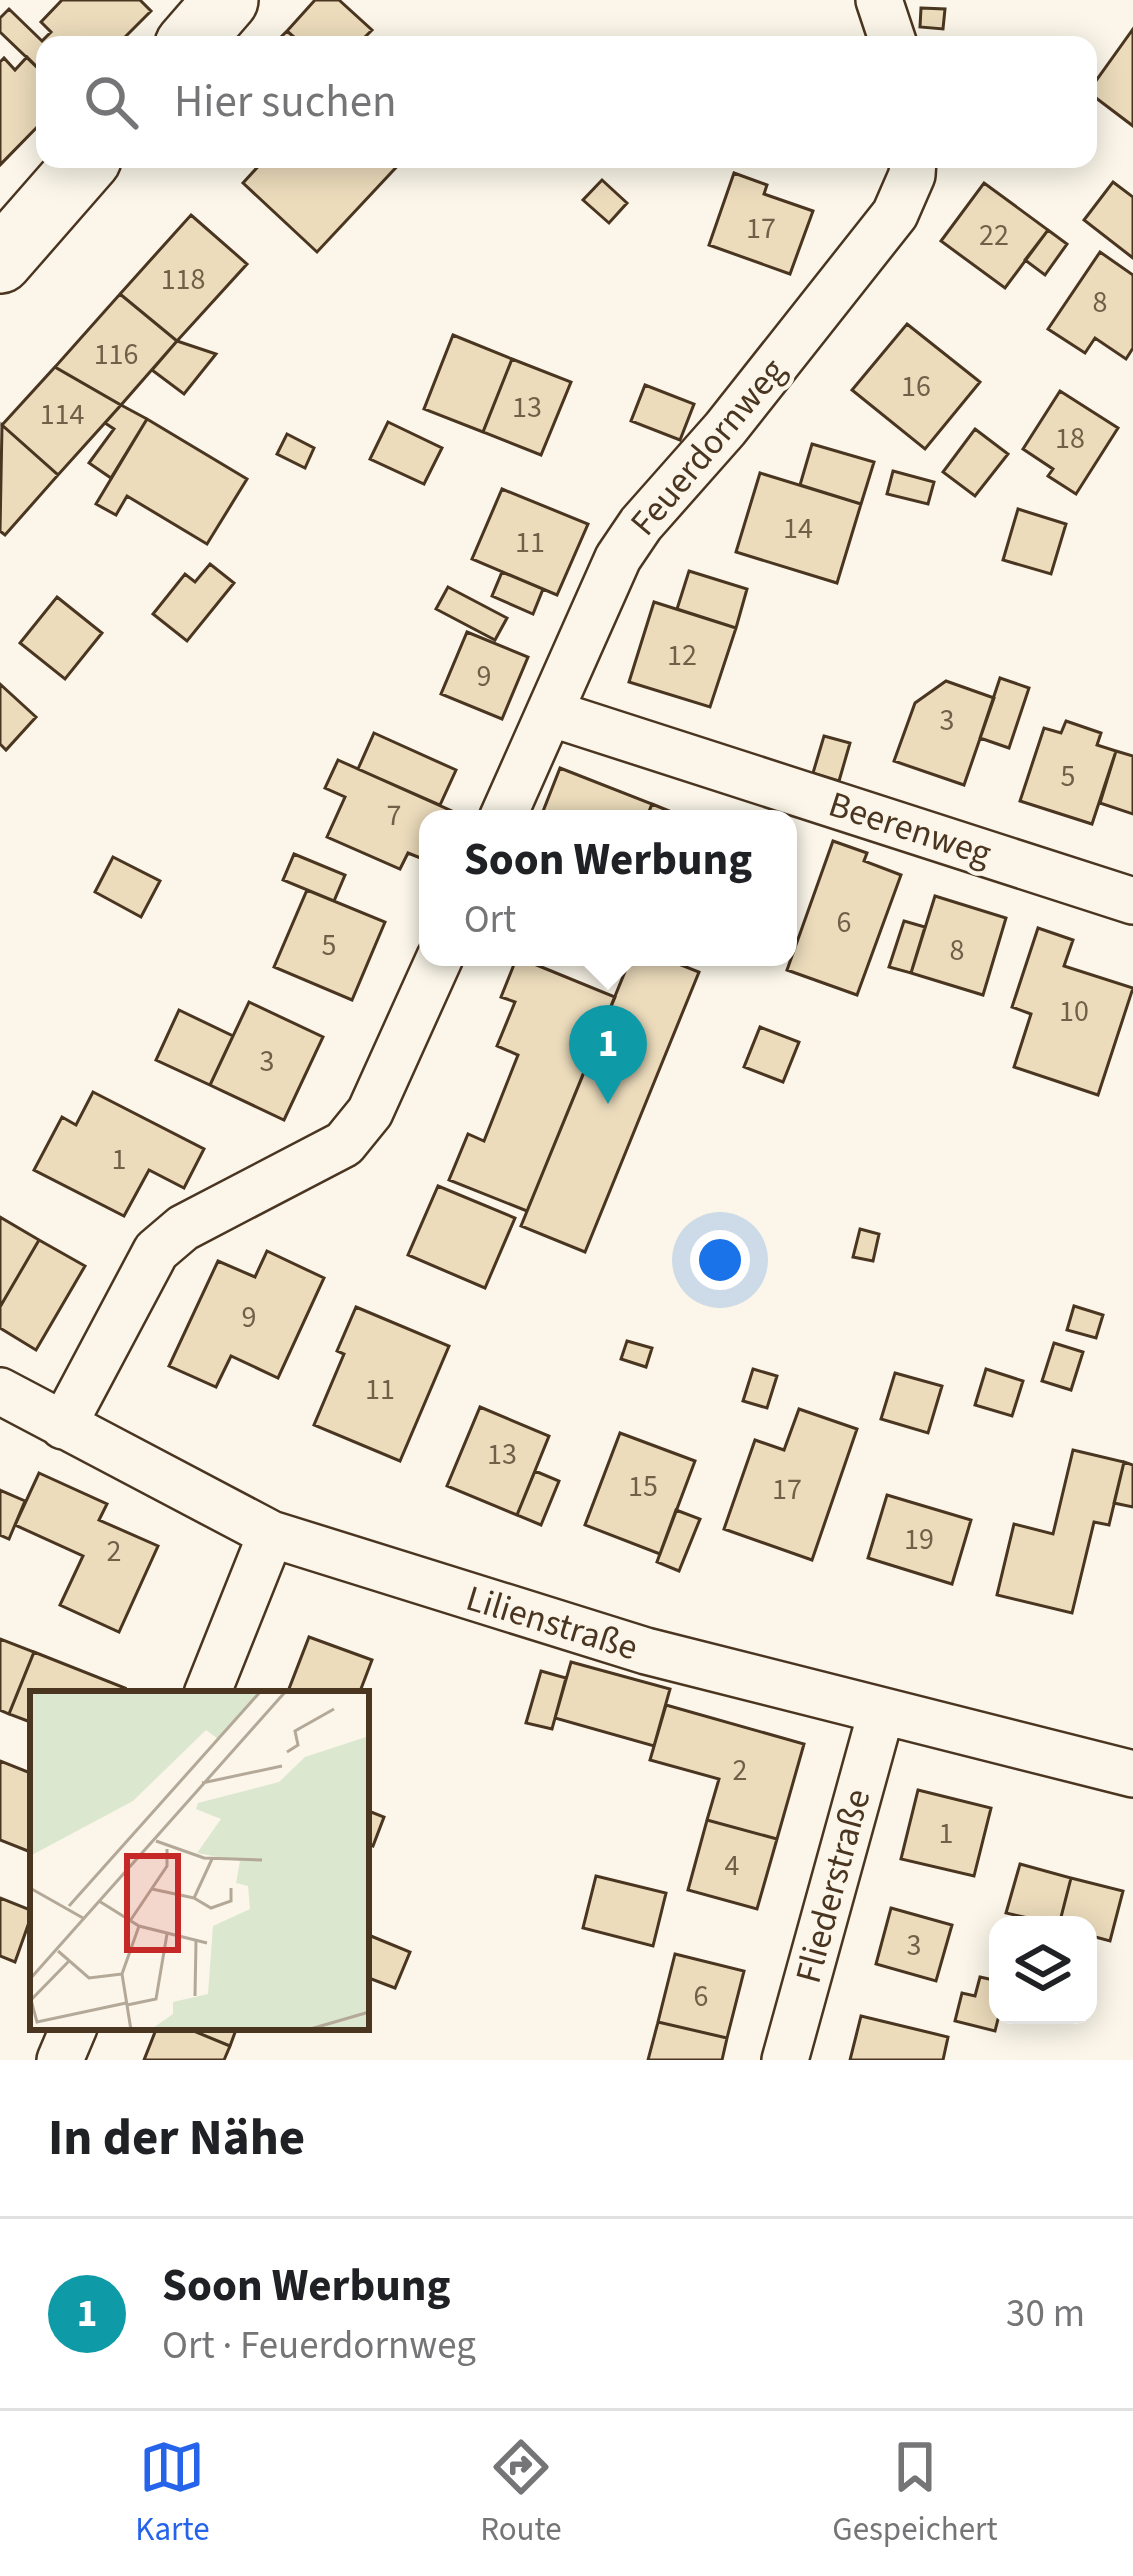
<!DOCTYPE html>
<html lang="de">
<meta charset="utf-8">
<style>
body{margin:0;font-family:"Source Sans 3",sans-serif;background:#f2f2f2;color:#202124}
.controls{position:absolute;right:36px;bottom:36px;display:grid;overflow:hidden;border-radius:24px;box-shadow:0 6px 30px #0003}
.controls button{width:108px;height:108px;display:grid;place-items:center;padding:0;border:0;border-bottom:3px solid #e0e0e0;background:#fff;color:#202124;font:60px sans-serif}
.you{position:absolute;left:720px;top:1260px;width:42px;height:42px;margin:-30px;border:9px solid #fff;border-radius:50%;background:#1a73e8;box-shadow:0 0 0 18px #1a73e833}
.badge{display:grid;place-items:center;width:78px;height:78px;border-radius:50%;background:#2563eb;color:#fff;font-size:39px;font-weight:700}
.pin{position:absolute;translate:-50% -99px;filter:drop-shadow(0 3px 6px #0008)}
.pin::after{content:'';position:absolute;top:63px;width:42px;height:36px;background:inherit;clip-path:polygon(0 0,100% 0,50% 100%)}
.popup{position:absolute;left:419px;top:810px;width:378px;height:156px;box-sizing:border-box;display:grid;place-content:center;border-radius:24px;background:#fff;filter:drop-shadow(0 3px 9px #0005);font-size:39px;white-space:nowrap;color:#757577}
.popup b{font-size:45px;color:#202124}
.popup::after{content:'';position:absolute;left:50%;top:100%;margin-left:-24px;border:24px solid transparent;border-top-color:#fff}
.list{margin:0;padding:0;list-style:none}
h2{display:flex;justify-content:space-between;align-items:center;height:156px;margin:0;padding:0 48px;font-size:51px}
h2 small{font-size:39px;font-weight:400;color:#757577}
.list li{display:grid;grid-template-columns:78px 1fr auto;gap:36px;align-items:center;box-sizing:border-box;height:192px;padding:0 48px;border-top:3px solid #e0e0e0}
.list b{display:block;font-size:45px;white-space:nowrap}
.list p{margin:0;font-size:39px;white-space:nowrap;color:#757577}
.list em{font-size:39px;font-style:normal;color:#757577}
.icon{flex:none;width:66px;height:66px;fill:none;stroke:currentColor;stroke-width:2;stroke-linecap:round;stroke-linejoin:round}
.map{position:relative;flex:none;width:1133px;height:2060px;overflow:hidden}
.search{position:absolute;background:#fff;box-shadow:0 6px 30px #0003;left:36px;right:36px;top:36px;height:132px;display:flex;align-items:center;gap:30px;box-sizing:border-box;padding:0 42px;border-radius:24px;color:#757577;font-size:45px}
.sheet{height:348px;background:#fff}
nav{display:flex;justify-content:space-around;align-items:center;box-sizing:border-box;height:168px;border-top:3px solid #e0e0e0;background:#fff;font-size:33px;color:#757577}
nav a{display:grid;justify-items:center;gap:6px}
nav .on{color:#2563eb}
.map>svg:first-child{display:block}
.building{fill:#ecdcbc;stroke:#4a3520;stroke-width:3}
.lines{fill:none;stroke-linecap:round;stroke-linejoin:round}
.minor-casing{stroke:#4a3520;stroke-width:50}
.secondary-casing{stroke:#4a3520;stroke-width:68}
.minor{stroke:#fbf6e9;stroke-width:45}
.secondary{stroke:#fbf6e9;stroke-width:63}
.labels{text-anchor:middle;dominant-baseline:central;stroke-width:9;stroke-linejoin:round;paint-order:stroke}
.number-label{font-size:30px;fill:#725f47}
.street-label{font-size:36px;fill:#4a3520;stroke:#fbf6e9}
.inset-road{fill:none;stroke:#b4a999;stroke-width:3}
.view{fill:#c62828;fill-opacity:0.15;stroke:#c62828;stroke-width:6}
.inset-edge{fill:none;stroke:#4a3520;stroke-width:6}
</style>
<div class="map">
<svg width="1133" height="2060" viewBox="0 0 1133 2060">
<rect width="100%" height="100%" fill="#fbf6e9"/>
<path class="building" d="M62 0H140L151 11 117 45H45V75L0 32V18L9 9 42 41 51 32 41 22Z
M315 0H339L372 30 364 38 371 45H303L287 31Z
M921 8 945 9 943 29 920 27Z
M1133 29V126L1088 92Z
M287 31 303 45H273Z
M27 57 45 75V119L0 165V62L4 58 15 70Z
M265 159H402L403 160 317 252 243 183Z
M734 173 767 185 764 194 813 211 790 274 709 245Z
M602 180 627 203 609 223 583 200Z
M1113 182 1133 197V258L1084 220Z
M984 183 1048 230 1005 288 941 241Z
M191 215 247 264 177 341 120 294Z
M1048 230 1067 244 1045 275 1025 260Z
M1100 252 1133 275V348L1126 359 1095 338 1085 353 1048 329Z
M120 294 177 341 121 405 55 367Z
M907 324 980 382 925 449 852 390Z
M453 335 512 359 483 432 424 409Z
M177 341 216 354 184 394 152 370Z
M512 359 571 382 541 455 483 432Z
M55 367 121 405 58 475 2 425Z
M645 385 694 404 680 440 631 421Z
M1060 391 1118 428 1076 494 1048 476 1053 469 1023 449Z
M121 405 147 419 111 478 89 463 114 429 105 423Z
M147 419 247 479 207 544 127 496 116 515 96 504Z
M388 422 442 448 424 484 370 459Z
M2 425 58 475 5 535 0 531Z
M975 429 1008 454 975 496 943 472Z
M287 434 314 448 305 468 277 454Z
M812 444 874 462 861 504 800 485Z
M893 471 934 482 928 504 887 494Z
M760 473 861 504 837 583 736 552Z
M502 489 588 524 557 595 472 559Z
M1018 509 1066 524 1051 574 1003 560Z
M210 564 234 583 187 641 153 614 185 574 195 582Z
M689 571 747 589 736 628 677 609Z
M502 572 543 589 533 614 492 596Z
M448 587 507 618 495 640 436 609Z
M57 597 102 633 65 679 20 643Z
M654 602 736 628 710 707 629 682Z
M467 632 528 657 502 719 441 694Z
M1000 678 1029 688 1009 748 980 738Z
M946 681 994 698 964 785 894 761 915 703Z
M0 684 36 717 6 750 0 744Z
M1066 721 1101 733 1097 745 1116 751 1092 824 1020 801 1044 728 1061 733Z
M374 733 456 770 440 805 358 769Z
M824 736 850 743 839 781 813 773Z
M1116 751 1133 756V814L1100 803Z
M338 760 454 812 450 819H428V861L408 853 400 869 327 837 345 797 325 788Z
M560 768 652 804 646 819H540Z
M652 804 679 815 678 819H646Z
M833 841 867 853 864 861 901 875 857 995 787 970Z
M294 854 345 875 334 901 283 880Z
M113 857 160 881 141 917 95 892Z
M307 890 385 922 352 1000 274 967Z
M935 896 1006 918 983 995 911 973Z
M904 921 925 927 911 973 889 967Z
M1038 928 1073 940 1064 966 1133 988 1098 1095 1014 1067 1031 1014 1012 1007Z
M517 957 615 997 527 1211 449 1180 468 1134 484 1141 518 1055 497 1046 515 1002 501 997Z
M631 957H661L699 972 585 1252 521 1226Z
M249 1002 323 1037 284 1120 210 1085Z
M179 1010 233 1036 210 1085 156 1060Z
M760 1027 799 1042 783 1082 744 1067Z
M93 1092 204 1149 184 1188 149 1170 124 1216 34 1170 62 1117 76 1125Z
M438 1186 515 1218 485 1288 408 1255Z
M0 1217 39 1240 0 1307Z
M860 1229 879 1234 873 1261 853 1257Z
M39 1240 85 1266 36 1350 0 1328V1307Z
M267 1251 324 1278 278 1378 231 1356 216 1387 169 1366 218 1261 255 1277Z
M1074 1306 1103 1315 1096 1338 1067 1330Z
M356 1307 449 1346 400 1461 314 1425 344 1354 337 1351Z
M627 1341 652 1348 646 1367 621 1359Z
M1054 1343 1083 1352 1071 1390 1042 1381Z
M753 1369 777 1376 767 1408 743 1401Z
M986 1369 1023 1381 1012 1416 975 1405Z
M895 1373 942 1386 928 1433 881 1419Z
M480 1407 549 1436 517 1515 447 1486Z
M799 1409 857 1429 812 1560 724 1529 755 1440 784 1450Z
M620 1433 695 1461 660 1554 585 1525Z
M1073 1450 1124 1462 1109 1525 1094 1522 1072 1613 997 1595 1014 1524 1053 1534Z
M1124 1462 1133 1465V1507L1114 1503Z
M535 1471 559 1481 541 1525 517 1515Z
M39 1473 107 1504 99 1520 158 1546 119 1632 60 1605 83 1556 15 1525Z
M0 1490 25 1501 9 1539 0 1535Z
M887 1495 971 1520 952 1584 868 1558Z
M676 1510 700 1519 679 1571 657 1562Z
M309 1637 372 1660 359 1694H287Z
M0 1639 34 1652 9 1714 0 1710Z
M34 1652 125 1688 122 1694H33V1723L9 1714Z
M571 1662 670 1689 654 1746 555 1718Z
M541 1671 566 1678 552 1729 526 1723Z
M666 1705 804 1744 777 1839 707 1820 719 1779 650 1760Z
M0 1761 33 1774V1853L0 1840Z
M918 1790 991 1808 974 1876 901 1859Z
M366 1810 384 1817 373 1846 366 1843Z
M707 1820 777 1839 757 1909 688 1890Z
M1020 1864 1071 1878 1059 1925 1006 1913Z
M596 1876 666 1893 653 1946 583 1928Z
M1071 1878 1123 1891 1110 1941 1088 1935V1925H1059Z
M0 1898 33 1911 15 1962 0 1956Z
M891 1908 952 1925 936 1981 876 1964Z
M366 1934 410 1952 395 1988 366 1977Z
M675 1954 744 1971 727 2038 658 2022Z
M980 1977 998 1981 999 2015 995 2031 955 2021 962 1993 975 1996Z
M861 2016 948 2037 943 2060H850Z
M658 2022 727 2038 722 2060H648Z
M157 2027H184L230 2046 224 2060H144Z
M184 2027H237L230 2046Z"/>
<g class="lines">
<g class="minor-casing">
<path id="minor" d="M879 0 894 45
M550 713 1133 901
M502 819 618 558 641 524 725 429 895 214 912 175 913 159
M0 1391 271 1534 646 1651 1133 1774
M63 1426 156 1251 183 1228 344 1144 370 1112 440 957
M207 1694 271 1534
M60 2060 74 2027
M785 2060 881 1713"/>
</g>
<g class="secondary-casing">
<path id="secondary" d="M187 45 226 0
M0 261 89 159"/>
</g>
<use href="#minor" class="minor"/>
<use href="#secondary" class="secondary"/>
</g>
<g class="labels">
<g class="number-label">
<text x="761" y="228">17</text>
<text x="994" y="235">22</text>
<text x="183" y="279">118</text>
<text x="1100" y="302">8</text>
<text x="116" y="354">116</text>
<text x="916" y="386">16</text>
<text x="527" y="407">13</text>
<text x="62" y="414">114</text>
<text x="1070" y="438">18</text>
<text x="798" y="528">14</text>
<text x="530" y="542">11</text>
<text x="682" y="655">12</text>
<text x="484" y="676">9</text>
<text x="947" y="720">3</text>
<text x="1068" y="776">5</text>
<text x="394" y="815">7</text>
<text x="844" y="922">6</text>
<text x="329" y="945">5</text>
<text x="957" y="950">8</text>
<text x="1074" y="1011">10</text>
<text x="267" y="1061">3</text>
<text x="119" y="1159">1</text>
<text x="249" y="1317">9</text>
<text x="380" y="1389">11</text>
<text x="502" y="1454">13</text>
<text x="643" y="1486">15</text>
<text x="787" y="1489">17</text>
<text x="919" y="1539">19</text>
<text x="114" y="1551">2</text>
<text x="740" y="1770">2</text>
<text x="946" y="1833">1</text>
<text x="732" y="1865">4</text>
<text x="914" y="1945">3</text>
<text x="701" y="1996">6</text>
</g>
<g class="street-label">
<text transform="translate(708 447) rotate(-50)">Feuerdornweg</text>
<text transform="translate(910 829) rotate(18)">Beerenweg</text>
<text transform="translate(552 1623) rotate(17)">Lilienstraße</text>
<text transform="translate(833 1886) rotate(-75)">Fliederstraße</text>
</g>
</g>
<g transform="translate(30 1691)">
<rect width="339" height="339" fill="#fbf6e9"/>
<path d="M0 0H230L188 48 176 39 103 110 0 165ZM339 45V339H120L143 323V311L178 303 183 235 220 218 218 195 206 192 210 170 167 162 191 128 166 118 168 112 249 91 275 66Z" fill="#dce7d0"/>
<path class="inset-road" d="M257 61 268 54 265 40 304 18M172 92 252 75M126 150 174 167 232 169M0 197 53 227M122 198 164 207M164 207 181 217 201 210V197M164 207 182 168M69 210 109 235 177 252M39 215 231 0M100 230 137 175V158M28 260 59 287 92 283M39 270 1 309 7 331 96 312M0 288 256 0M165 305 166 250M97 314 126 308 137 243M101 339 92 283 109 235M277 339 339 321"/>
<path class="view" d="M97 165H148V259H97Z"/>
<rect width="339" height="339" class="inset-edge"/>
</g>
</svg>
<div class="controls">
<button><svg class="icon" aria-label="layers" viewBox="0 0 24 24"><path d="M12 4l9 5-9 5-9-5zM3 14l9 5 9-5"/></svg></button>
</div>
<div class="you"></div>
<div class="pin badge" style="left:608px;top:1104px;background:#0f9aa8">1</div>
<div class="popup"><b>Soon Werbung</b>Ort</div>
<div class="search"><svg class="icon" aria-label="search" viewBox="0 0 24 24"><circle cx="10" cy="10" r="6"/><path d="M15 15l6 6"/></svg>Hier suchen</div>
</div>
<section class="sheet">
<h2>In der Nähe<small></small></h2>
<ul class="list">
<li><span class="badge" style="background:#0f9aa8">1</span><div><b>Soon Werbung</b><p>Ort · Feuerdornweg</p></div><em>30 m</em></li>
</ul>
</section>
<nav>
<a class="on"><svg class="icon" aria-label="map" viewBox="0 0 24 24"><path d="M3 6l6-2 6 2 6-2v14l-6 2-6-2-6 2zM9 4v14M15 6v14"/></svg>Karte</a>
<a><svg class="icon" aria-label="directions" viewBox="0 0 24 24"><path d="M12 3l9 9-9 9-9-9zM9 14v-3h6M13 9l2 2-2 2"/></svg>Route</a>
<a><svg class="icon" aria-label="saved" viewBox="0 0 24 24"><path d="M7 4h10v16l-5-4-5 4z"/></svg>Gespeichert</a>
</nav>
